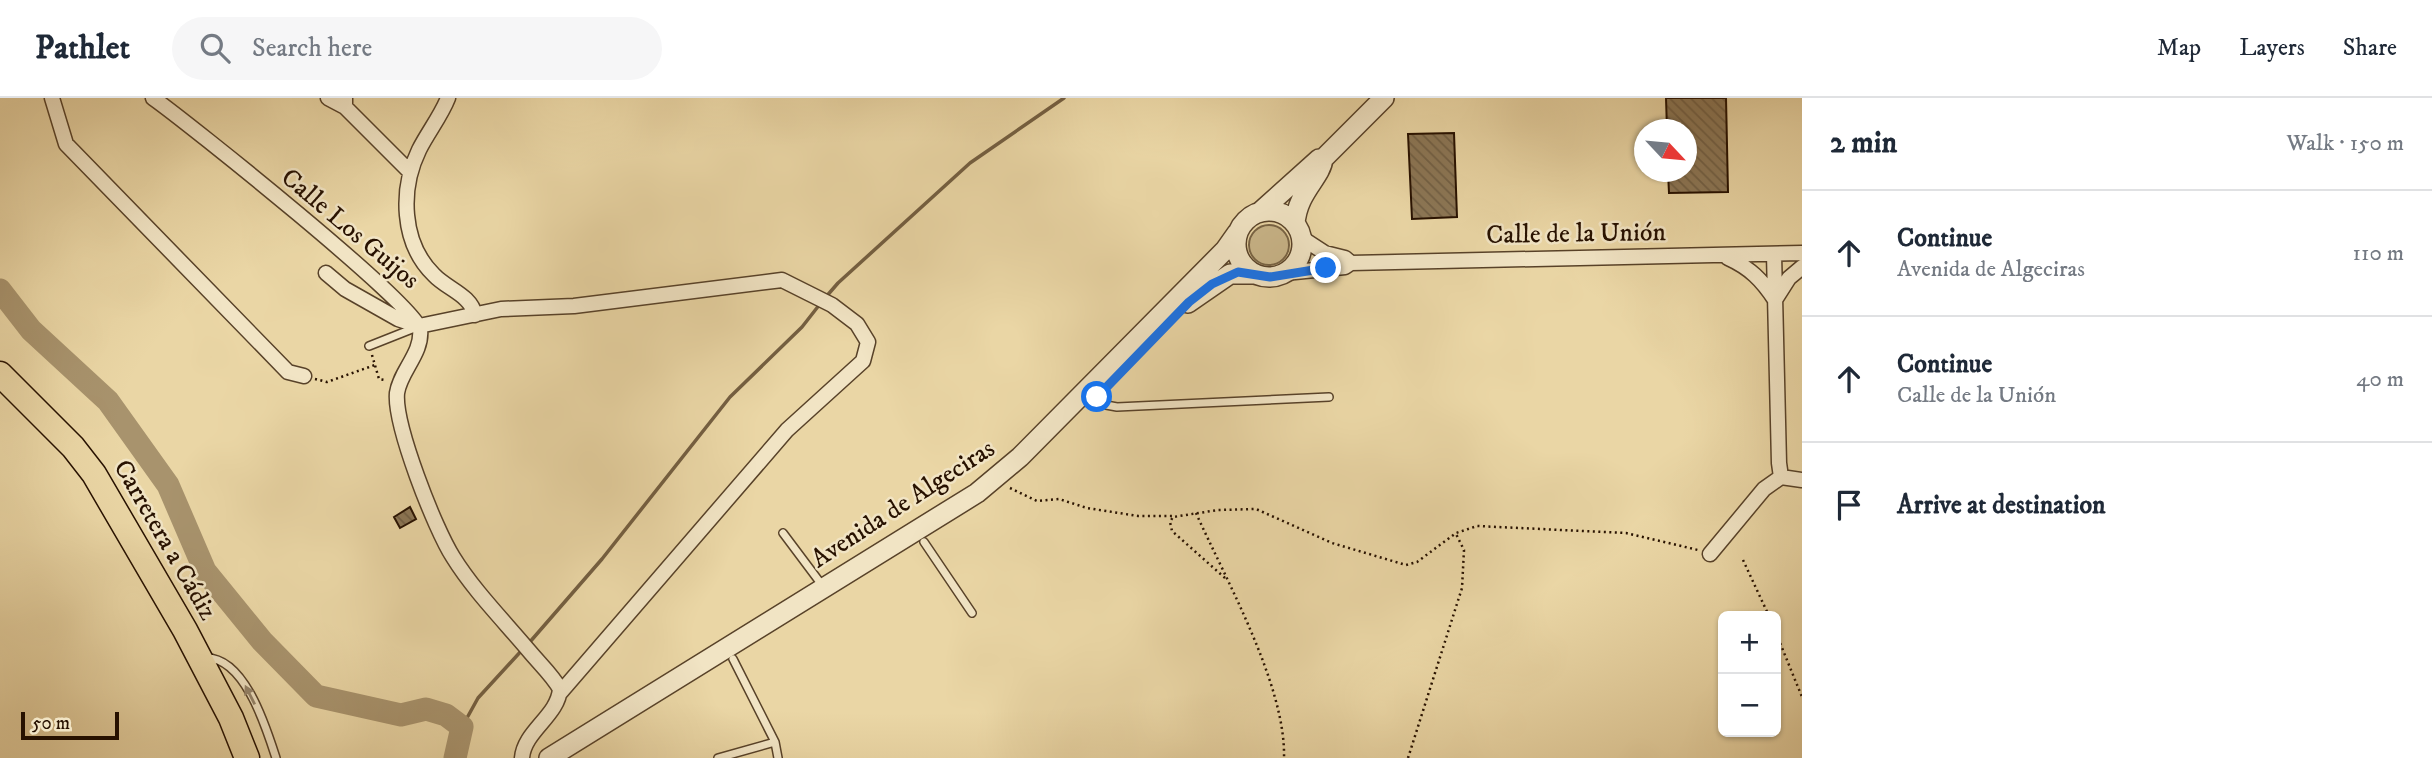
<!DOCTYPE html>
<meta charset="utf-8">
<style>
body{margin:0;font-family:"IM FELL DW Pica",serif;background:#f6f6f7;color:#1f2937}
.controls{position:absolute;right:21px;bottom:21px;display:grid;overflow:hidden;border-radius:10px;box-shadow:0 2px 5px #0004}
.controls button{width:63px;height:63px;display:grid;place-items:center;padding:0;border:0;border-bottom:2px solid #e0e1e3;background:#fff;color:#1f2937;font:35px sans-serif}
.compass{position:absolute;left:1634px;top:21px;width:63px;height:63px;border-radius:50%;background:#fff;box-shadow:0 2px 5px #0004;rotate:116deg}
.scale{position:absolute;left:21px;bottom:18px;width:98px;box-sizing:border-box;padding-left:7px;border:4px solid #271100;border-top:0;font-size:19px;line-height:24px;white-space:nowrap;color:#271100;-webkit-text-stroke:5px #f1e4c4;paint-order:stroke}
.stop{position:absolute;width:21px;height:21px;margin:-16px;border:5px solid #1a73e8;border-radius:50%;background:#fff}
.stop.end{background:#1a73e8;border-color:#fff;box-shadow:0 2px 7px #0008}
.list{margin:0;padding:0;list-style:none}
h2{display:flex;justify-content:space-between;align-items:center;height:91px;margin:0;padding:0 28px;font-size:30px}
h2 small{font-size:23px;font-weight:400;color:#747a83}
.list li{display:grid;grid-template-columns:46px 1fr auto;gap:21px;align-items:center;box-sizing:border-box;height:126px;padding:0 28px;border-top:2px solid #e0e1e3}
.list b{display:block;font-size:26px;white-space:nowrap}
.list p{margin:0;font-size:23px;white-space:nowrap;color:#747a83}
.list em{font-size:23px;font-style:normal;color:#747a83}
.icon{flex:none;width:38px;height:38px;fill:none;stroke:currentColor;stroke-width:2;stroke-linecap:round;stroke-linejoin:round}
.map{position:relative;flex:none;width:1802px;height:660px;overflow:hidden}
header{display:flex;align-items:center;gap:42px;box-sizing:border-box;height:98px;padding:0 35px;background:#fff;border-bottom:2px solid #e0e1e3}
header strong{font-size:33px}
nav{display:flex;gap:38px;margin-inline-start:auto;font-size:24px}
.search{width:490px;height:63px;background:#f6f6f7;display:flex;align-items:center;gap:18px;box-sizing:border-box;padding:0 24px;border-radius:38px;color:#747a83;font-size:26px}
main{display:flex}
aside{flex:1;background:#fff}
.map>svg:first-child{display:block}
.grass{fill:#c9b589;stroke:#786344;stroke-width:2}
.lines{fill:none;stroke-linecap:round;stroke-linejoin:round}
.stream{stroke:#745f41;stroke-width:3.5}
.river{stroke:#a8936d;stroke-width:23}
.building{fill:url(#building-back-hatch);stroke:#271100;stroke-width:2}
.service-casing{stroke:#584229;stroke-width:10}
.minor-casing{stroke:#584229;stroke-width:17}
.tertiary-casing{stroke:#584229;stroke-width:22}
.trunk-casing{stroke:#271100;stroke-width:27}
.path{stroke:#271100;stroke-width:2.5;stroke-dasharray:2 3.5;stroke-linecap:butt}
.service{stroke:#f1e4c4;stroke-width:7}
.minor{stroke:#f1e4c4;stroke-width:14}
.tertiary{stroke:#f1e4c4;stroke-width:19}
.trunk{stroke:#ead6a5;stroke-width:24}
.oneway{fill:#96856c}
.route{stroke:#1a73e8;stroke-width:9}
.labels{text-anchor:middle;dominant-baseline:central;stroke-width:5;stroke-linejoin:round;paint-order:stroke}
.street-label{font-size:26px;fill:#271100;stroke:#f1e4c4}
</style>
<header>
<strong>Pathlet</strong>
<div class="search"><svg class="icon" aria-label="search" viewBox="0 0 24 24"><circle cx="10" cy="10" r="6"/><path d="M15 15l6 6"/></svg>Search here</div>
<nav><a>Map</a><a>Layers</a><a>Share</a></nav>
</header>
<main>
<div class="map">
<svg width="1802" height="660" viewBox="0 0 1802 660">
<defs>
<pattern id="building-back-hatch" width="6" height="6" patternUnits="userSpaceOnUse" patternTransform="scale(1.75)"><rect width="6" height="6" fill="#8c7756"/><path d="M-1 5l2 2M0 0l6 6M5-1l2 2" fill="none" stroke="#726045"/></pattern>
</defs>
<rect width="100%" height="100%" fill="#ead6a5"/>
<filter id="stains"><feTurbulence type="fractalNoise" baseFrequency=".00286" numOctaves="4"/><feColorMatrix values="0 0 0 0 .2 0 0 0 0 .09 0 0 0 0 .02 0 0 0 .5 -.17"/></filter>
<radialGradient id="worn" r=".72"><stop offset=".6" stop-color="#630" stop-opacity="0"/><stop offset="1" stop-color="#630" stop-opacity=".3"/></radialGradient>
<path class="grass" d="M1249 147a20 20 0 1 1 40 0a20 20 0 1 1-40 0Z"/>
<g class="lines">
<path class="stream" d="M825 200 838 185 970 65 1064 0
M529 545 602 461 730 299 802 229 820 206
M462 629 478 600 523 551"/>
<path class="river" d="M0 192 31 232 108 303 168 387 205 473 262 543 316 598 401 617 426 611 446 617 462 629 455 660"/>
</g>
<path class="building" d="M1666 0H1726L1728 94 1669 95 1668 74H1686V32H1667Z
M1454 35 1457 119 1412 121 1408 36Z
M410 409 416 421 400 430 394 419Z"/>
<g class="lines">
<g class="service-casing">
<path id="service" d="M369 248 417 229
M1097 299 1106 307 1117 309 1329 299
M783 435 822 487
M924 444 972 515
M204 560C244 557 266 629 276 660
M733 561 775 644 778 660
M718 660 775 644"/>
</g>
<g class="minor-casing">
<path id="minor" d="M52 0 66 46 288 274 304 278
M153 0C187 24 416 207 420 231 423 255 400 273 397 295 394 327 435 431 453 459 474 493 505 524 530 554 540 566 553 578 560 591 558 618 524 633 522 660
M328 0 345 9
M345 0V9L410 74
M448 0C441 18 428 34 419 52 400 91 401 145 434 177 447 191 471 197 475 217
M1302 140 1325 155 1345 160 1351 165
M1774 156 1779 365 1781 379 1802 382
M1728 160C1750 170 1762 182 1775 202L1789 180 1802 169
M326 175 345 191 398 221 419 228 501 211 574 208 782 182 832 207 857 226 868 244 863 263 787 332 560 595
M1285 175 1345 169 1351 165 1802 155
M1710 456 1764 391 1781 379"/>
</g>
<g class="tertiary-casing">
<path id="tertiary" d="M1236 146a33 33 0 1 1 66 0a33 33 0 1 1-66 0Z
M1260 114 1319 61
M1295 126C1297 94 1321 80 1323 61L1384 0
M1188 205 1230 176H1254
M549 660 977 395 1020 359 1225 152 1237 135"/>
</g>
<g class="trunk-casing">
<path id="trunk" d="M0 276 73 349 94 376 185 532 231 620 247 660"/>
</g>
<path class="path" d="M372 257 379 281 385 282
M315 281 327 284 375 267
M1010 390 1037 403 1059 401 1087 410 1138 418H1172
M1196 415C1226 482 1286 588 1284 660
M1743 462 1769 518
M1225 480 1172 433 1170 424 1173 419 1218 412 1256 411 1332 445 1406 467 1417 464 1456 435 1477 428 1626 435 1698 452
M1776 535 1802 599
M1408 660 1462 490 1464 452 1456 436"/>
<use href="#service" class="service"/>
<use href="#minor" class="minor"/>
<use href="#tertiary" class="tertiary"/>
<use href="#trunk" class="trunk"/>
</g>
<defs><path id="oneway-solid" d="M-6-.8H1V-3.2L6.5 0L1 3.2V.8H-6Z" transform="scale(1.75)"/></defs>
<use class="oneway" href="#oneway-solid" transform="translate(250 597) rotate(-117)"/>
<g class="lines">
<path class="route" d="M1097 299 1189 204 1212 186 1238 174 1270 179 1326 170"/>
</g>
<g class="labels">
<g class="street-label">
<text transform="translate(350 131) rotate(40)">Calle Los Guijos</text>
<text transform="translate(1576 136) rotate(-1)">Calle de la Unión</text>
<text transform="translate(903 406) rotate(-33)">Avenida de Algeciras</text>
<text transform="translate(165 442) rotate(60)">Carretera a Cádiz</text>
</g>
</g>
<rect width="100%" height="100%" filter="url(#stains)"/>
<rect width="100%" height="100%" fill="url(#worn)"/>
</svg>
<div class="controls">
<button>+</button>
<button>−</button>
</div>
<svg class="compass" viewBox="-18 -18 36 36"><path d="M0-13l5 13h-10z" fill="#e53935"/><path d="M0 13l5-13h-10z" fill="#747a83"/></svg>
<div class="scale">50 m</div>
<div class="stop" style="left:1097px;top:299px"></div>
<div class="stop end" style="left:1326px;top:170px"></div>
</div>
<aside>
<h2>2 min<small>Walk · 150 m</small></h2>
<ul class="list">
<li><svg class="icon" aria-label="ahead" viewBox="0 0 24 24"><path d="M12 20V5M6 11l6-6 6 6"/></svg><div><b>Continue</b><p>Avenida de Algeciras</p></div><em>110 m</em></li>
<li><svg class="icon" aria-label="ahead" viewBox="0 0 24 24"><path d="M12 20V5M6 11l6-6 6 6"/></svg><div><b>Continue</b><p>Calle de la Unión</p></div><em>40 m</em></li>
<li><svg class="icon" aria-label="arrive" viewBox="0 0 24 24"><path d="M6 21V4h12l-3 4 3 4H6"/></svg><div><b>Arrive at destination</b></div></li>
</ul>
</aside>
</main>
